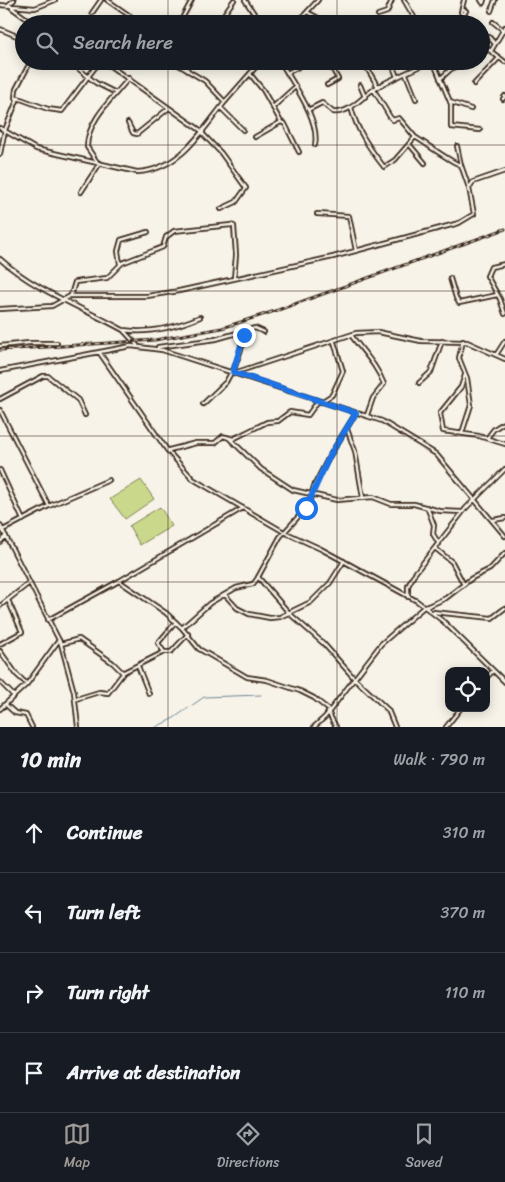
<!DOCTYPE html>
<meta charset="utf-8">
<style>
body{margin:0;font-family:Sriracha,sans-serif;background:#20242c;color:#f1f3f6}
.controls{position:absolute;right:15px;bottom:15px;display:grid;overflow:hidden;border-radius:10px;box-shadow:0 2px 12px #0003}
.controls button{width:45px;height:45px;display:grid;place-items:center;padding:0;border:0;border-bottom:1px solid #363941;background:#171b24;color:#f1f3f6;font:25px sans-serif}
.stop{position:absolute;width:15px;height:15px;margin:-11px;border:4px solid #1a73e8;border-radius:50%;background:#fff}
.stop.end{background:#1a73e8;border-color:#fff;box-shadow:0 1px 5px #0008}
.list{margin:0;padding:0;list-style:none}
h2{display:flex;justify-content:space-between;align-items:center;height:65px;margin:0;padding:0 20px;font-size:21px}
h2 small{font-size:16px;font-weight:400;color:#9ea1a6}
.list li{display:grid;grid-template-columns:32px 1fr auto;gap:15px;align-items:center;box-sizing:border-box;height:80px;padding:0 20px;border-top:1px solid #363941}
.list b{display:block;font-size:19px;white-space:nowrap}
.list em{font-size:16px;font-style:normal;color:#9ea1a6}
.icon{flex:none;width:28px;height:28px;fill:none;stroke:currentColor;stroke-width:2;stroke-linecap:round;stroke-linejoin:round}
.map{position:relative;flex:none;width:505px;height:727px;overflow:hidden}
.search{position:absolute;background:#171b24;box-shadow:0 2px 12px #0003;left:15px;right:15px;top:15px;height:55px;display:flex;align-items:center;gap:12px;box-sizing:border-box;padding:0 18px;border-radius:28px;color:#9ea1a6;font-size:19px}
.sheet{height:385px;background:#171b24}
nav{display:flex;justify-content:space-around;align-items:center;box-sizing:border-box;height:70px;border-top:1px solid #363941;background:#171b24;font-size:14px;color:#9ea1a6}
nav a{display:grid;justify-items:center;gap:2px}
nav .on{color:#9f9995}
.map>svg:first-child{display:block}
.green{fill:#cad88c;stroke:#828155}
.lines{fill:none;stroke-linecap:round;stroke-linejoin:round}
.stream{stroke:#6e869a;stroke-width:1}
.street-casing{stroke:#3b2a1e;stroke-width:6}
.street{stroke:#f7f3e8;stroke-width:2.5}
.rail-casing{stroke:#3b2a1e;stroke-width:3}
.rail{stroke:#f7f3e8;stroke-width:1;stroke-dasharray:4;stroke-linecap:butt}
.route{stroke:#1a73e8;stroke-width:6}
.grid{fill:none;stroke:#3b2a1e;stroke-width:1;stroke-opacity:0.55}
</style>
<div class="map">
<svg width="505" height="727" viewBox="0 0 505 727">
<rect width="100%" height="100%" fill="#f7f3e8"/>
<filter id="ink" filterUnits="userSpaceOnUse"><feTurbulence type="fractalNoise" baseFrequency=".02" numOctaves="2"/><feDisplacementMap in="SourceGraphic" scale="10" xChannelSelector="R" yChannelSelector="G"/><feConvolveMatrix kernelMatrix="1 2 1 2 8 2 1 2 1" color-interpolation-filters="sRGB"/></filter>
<g filter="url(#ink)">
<path class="green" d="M141 480 154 499 125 519 110 499Z
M160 507 172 526 140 545 129 526Z"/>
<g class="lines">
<path class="stream" d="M156 727 174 718 204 697 261 695"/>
<g class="street-casing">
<path id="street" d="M107 0 133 18 151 24
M245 0 261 24
M404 0 418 24
M481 0 483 3 484 0
M0 5 35 8 55 0
M8 5 14 0
M12 8 34 24
M462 8 466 11 463 15 461 12 464 0
M491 11 495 0
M307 12 329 24
M92 13 101 0
M378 15 387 12 392 0
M493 22 503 30
M179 24 192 0
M217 24 234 0
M296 24 318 0
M0 29 24 39
M489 37 495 44
M481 44 505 62
M491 51 505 27
M69 61 96 83 116 93
M103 61 203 132
M172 61 205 81 225 102
M185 61 188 71
M213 61H215
M280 61C293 84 320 119 315 145
M363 61 378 87
M365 61 375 65
M391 61 397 77
M433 61 451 104V127L480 130
M287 73 298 67 297 61
M250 74 263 90 281 122 255 137
M406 74 416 99
M440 79 451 69 458 66
M474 84 499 58
M327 85 338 79 328 61
M360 85 365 97
M18 98 48 109 62 111 100 61
M503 99 505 96
M450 102 471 109
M273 107 294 88
M351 107C356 129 370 149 384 167L395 160 415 137 399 118 393 120 390 117 374 90
M221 108 243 130
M308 110 322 103 333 112C351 114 363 95 377 87 394 78 413 70 431 61
M281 122 285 124 299 152
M128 123 133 133 137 134 169 108
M0 128 36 149 137 172C180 170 201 132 225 102 237 88 249 75 261 61
M202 133 221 153 246 188 236 202 221 209
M409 144 425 163
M457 146 461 165
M0 154 5 130 18 98H15L16 89 31 61
M97 162 87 147C87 120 114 97 129 78
M469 188 473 182 505 171
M81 192 100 163
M317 214 349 216 356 251
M0 259C36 291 81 307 123 330 149 334 176 327 200 317
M120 264 118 251 121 240 148 232
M505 264 491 267 487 276 500 299 505 314
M450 278 456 298 459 303 497 295
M71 295 75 282 107 278 122 263 163 247 166 237 174 231 231 225 234 226 236 255 234 278
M0 309 52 306 70 296H147L179 291 333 257 459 223 474 214 469 188 461 165C455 165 424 142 415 137
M124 331 137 345
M351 335C363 352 376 364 384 384L373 398 367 415
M0 346 29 343H57
M158 347 216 339 255 328 264 332
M99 352 167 450 193 479 284 532 321 549 417 601 444 622 505 682
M496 355 505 341
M0 371 131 346 162 350 382 421 436 454 505 536
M233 372 244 341V332
M237 372 356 333 378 332 421 341 467 342 505 359
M465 375 461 387 440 413 443 431 479 436 505 444
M419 383 431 372 442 341
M0 399 43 376H48L78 400 85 415
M321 402 332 395 343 371 334 342
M203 404 226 382 232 371
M0 410 49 506
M347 429 355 451 363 498
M462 433 471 405 467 378 459 358 463 341
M229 438 261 469 293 490 337 500 373 497 391 504H414L440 511 462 512
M487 438 494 429 505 422
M169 450 196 443H215L223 436 233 439 267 422 278 421 290 412 308 415 318 401
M0 470 23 520
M427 507 434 525 433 534 439 544
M493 520 505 518
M0 525 61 644 74 692 78 727
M3 530 49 506 109 480
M0 542 6 536
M435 548 452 562 463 583
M258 577 290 614 323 643 354 678 388 710 395 727
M119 581 166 613 182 628 199 649 247 677 267 680 300 691 314 698 329 710
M225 595 237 608 249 614 270 618 280 617 311 602 330 583 344 561
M408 597V586L415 573 466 508 505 469
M0 606 28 584
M426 607 446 598 472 578 490 569 505 553
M433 612 492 618 505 608
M48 620 119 581 243 508
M176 622 158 643 164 652H171L188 634
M182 628 210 603 236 588 253 584 257 579 280 537 308 506 314 486 329 457 356 413
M0 644 22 632 8 600
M61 644 79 639 113 663 122 672H124
M0 651 17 675 27 684
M138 666 149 694
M486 678 493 671
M0 682 13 695
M76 699 99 692 108 693 124 672 164 652
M5 704 15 713 26 715 32 727
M0 709 27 684 59 640
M328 712 336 727
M314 727 325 717 381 644 425 606
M446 727 461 708"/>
</g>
<use href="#street" class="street"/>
<g class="rail-casing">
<path id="rail" d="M0 350 155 340 222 328 278 310 505 229"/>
</g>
<use href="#rail" class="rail"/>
</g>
</g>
<g class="lines" filter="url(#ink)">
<path class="route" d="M244 335 233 372 356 413 329 457 306 508"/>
</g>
<path class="grid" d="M168 0V24M337 0V24M168 61V727M337 61V727M0 145H505M0 291H505M0 436H505M0 582H505"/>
</svg>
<div class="controls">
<button><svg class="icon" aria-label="locate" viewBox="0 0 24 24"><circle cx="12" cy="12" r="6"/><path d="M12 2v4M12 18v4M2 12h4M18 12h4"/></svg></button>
</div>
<div class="stop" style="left:306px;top:508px"></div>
<div class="stop end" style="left:244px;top:335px"></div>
<div class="search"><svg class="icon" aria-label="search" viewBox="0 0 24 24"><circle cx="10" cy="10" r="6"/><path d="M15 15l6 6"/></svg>Search here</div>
</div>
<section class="sheet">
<h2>10 min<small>Walk · 790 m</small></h2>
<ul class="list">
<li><svg class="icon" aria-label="ahead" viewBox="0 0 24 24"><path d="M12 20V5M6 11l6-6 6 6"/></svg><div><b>Continue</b></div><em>310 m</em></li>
<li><svg class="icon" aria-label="left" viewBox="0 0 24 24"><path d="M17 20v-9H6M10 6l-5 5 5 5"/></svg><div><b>Turn left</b></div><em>370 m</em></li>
<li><svg class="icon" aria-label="right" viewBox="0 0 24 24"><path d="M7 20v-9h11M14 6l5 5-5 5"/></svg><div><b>Turn right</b></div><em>110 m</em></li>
<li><svg class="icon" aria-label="arrive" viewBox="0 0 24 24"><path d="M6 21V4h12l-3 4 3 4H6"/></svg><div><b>Arrive at destination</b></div></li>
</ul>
</section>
<nav>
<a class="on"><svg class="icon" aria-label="map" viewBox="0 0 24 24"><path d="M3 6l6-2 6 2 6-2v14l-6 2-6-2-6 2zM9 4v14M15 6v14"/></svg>Map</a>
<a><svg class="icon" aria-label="directions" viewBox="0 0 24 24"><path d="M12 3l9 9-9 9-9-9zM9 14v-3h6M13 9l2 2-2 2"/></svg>Directions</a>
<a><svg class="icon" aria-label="saved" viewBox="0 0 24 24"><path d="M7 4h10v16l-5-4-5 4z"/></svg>Saved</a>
</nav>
